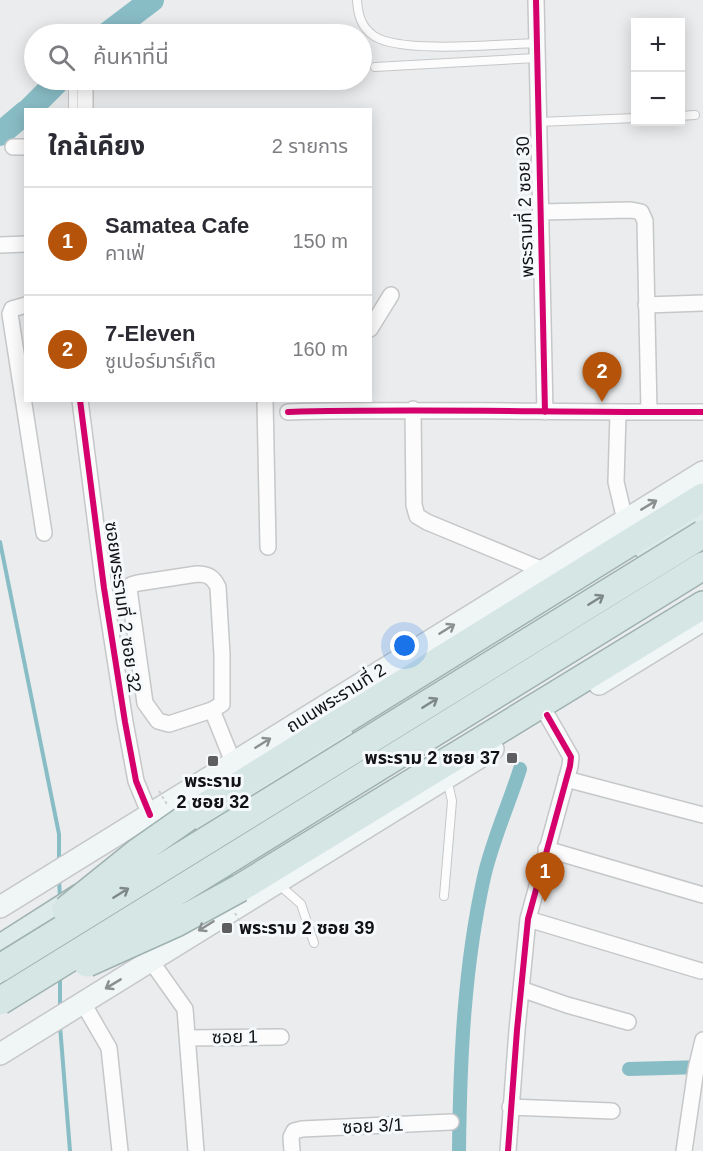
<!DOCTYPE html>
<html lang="th">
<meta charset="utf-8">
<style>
body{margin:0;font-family:Helvetica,"Noto Sans Thai",sans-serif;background:#f2f2f3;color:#2b2b33}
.controls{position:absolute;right:18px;top:18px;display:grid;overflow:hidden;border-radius:0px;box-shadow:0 3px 15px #0003}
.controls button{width:54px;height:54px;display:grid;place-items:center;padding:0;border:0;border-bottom:2px solid #e1e1e2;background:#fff;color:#2b2b33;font:30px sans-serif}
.you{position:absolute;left:405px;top:646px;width:21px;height:21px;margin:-15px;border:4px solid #fff;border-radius:50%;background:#1a73e8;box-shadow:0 0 0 9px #1a73e833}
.badge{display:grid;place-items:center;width:39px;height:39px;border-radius:50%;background:#b45309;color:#fff;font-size:20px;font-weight:700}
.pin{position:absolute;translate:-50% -50px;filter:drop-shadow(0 2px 3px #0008)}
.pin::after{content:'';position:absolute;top:32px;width:21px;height:18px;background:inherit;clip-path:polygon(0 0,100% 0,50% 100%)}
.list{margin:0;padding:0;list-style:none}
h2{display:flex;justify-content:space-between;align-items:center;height:78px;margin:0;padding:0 24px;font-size:26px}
h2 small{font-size:20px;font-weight:400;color:#7c7c81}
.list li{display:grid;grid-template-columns:39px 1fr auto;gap:18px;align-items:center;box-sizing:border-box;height:108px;padding:0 24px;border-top:2px solid #e1e1e2}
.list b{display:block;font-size:22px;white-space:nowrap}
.list p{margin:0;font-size:20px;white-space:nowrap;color:#7c7c81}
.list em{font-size:20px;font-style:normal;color:#7c7c81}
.icon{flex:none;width:33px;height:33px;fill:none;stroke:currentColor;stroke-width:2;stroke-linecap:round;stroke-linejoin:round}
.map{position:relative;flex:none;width:703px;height:1151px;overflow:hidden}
.search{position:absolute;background:#fff;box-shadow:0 3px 15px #0003;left:24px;top:24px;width:348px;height:66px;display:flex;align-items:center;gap:15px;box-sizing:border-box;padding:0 21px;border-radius:33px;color:#7c7c81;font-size:22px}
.panel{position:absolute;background:#fff;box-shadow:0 3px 15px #0003;left:24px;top:108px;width:348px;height:294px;border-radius:0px}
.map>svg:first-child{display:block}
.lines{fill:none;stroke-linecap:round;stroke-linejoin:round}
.stream{stroke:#89bdc6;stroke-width:4}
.canal{stroke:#89bdc6;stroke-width:14}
.river{stroke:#89bdc6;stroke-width:24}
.service-casing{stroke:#c6c7c8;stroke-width:10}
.minor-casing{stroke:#c6c7c8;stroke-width:18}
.secondary-casing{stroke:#c6c7c8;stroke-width:24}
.trunk-casing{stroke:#9fb2b0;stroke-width:27}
.motorway-casing{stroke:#9fb2b0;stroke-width:30}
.service{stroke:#fcfcfc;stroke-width:8}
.minor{stroke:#fcfcfc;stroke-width:15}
.secondary{stroke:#f0f5f5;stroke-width:21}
.trunk{stroke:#dceae9;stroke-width:24}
.motorway{stroke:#d5e6e4;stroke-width:27}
.motorway-bridge-casing{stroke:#9fb2b0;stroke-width:30;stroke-linecap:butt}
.path-bridge{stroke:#cececf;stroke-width:2;stroke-dasharray:3 3;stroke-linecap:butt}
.motorway-bridge{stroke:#d5e6e4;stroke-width:27}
.cycleway-casing{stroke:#f6f9fc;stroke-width:10}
.cycleway{stroke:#d6006c;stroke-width:6}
.oneway{stroke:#8c8f90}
.oneway2{stroke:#7d8786}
.poi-dot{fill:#5e5e60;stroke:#f6f9fc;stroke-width:2}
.labels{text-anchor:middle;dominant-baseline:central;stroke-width:6;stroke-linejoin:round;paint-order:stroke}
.street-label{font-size:18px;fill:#121214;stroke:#f6f9fc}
.poi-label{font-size:18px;font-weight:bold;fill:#121214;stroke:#f6f9fc;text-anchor:end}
</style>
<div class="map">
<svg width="703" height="1151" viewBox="0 0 703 1151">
<rect width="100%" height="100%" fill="#eaecee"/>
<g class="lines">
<path class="stream" d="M0 542 59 834V862
M59 879 60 898
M60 975V1009
M60 1026 70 1151"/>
<path class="canal" d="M629 1069 703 1067
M459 1151C460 1059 464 967 484 877 492 841 509 804 520 769"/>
<path class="river" d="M107 34 152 0
M29 110 59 80
M0 134 26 112"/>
<g class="service-casing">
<path id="service" d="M357 0C358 15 361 27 374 36 401 54 501 44 536 43
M375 67 536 58
M73 80V110
M680 116 695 115
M538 122 636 118
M277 883 301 904 314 943
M444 896 452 801 447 779"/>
</g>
<g class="minor-casing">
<path id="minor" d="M536 0 545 412
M85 81V110
M13 147H26
M540 212 631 210 641 212 645 221 649 412
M0 245 26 244
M26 305 12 309 10 314 44 533
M646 305 703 303
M370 329 391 295
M80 400 104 588 125 722 136 781 150 815
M265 400 268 547
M413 409 414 505 417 516 427 522 543 570
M288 412C426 408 565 413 703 412
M618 413 616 482 625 520
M197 574C208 574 213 577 218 587L222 655V704L212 710 169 724 158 721 145 703 129 589 131 585 138 583Z
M212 710 233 762
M566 779 703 815
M546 849 703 895
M528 919 701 971
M151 961 185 1009 196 1151
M521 989 567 1005 628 1022
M83 1003 109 1048 120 1151
M188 1038 281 1037
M510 1107 612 1111
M292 1151 291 1137 294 1131 302 1129 451 1122
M508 1151 517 1030 528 919 570 766 571 757 547 715
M684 1151 696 1069 703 1040"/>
</g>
<g class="secondary-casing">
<path id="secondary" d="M599 684 700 622
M0 907 703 472
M0 1054 493 749"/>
</g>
<g class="trunk-casing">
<path id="trunk" d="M646 548 703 513
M182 836 341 737
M0 947 80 896"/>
</g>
<g class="motorway-casing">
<path id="motorway" d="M188 817 703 497
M240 888 703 605"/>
</g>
<use href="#service" class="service"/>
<use href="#minor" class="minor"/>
<use href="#secondary" class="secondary"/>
<use href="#trunk" class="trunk"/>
<use href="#motorway" class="motorway"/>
<g class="motorway-bridge-casing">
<path id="motorway-bridge" d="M66 910 138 852 188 817
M87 963 176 923 240 888
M0 968 703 534
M0 1001 703 566"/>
</g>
<path class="path-bridge" d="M159 791 168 806
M235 913 240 922"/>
<use href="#motorway-bridge" class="motorway-bridge"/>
<g class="cycleway-casing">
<path id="cycleway" d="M536 0 545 412
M80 400 104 588 125 722 136 781 150 815
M288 412C426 408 565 413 703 412
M508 1151 517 1030 528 919 570 766 571 757 547 715"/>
</g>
<use href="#cycleway" class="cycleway"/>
</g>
<defs><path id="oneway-shaft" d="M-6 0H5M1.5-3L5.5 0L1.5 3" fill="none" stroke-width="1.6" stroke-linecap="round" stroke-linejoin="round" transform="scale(1.5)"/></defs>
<g class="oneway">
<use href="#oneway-shaft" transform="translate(649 505) rotate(-31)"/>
<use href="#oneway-shaft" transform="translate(447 629) rotate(-32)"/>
<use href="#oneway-shaft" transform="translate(263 743) rotate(-32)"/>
<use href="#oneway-shaft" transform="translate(206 926) rotate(148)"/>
<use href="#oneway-shaft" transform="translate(113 984) rotate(149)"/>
</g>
<g class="oneway2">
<use href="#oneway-shaft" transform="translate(596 600) rotate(-32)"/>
<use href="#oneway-shaft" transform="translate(430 703) rotate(-32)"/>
<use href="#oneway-shaft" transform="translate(121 893) rotate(-32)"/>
</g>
<g class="poi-dot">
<rect x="506" y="752" width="12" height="12" rx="3"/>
<rect x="207" y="755" width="12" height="12" rx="3"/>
<rect x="221" y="922" width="12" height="12" rx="3"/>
</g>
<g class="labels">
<g class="street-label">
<text transform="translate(525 207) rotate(-92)">พระรามที่ 2 ซอย 30</text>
<text transform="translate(123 607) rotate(82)">ซอยพระรามที่ 2 ซอย 32</text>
<text transform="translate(336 698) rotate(-32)">ถนนพระรามที่ 2</text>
<text transform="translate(235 1037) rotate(-1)">ซอย 1</text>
<text transform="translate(373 1126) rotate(-3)">ซอย 3/1</text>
</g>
<g class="poi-label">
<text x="500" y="758">พระราม 2 ซอย 37</text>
<text x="213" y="781" text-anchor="middle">พระราม<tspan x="213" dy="21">2 ซอย 32</tspan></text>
<text x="239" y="928" text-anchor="start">พระราม 2 ซอย 39</text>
</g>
</g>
</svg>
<div class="controls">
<button>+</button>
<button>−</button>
</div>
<div class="you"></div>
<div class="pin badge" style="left:545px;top:902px">1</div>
<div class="pin badge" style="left:602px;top:402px">2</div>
<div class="search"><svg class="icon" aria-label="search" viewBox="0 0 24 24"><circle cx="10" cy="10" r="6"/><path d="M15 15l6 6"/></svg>ค้นหาที่นี่</div>
<section class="panel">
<h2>ใกล้เคียง<small>2 รายการ</small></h2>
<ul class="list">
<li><span class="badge">1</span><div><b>Samatea Cafe</b><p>คาเฟ่</p></div><em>150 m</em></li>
<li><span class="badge">2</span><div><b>7-Eleven</b><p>ซูเปอร์มาร์เก็ต</p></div><em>160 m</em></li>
</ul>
</section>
</div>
